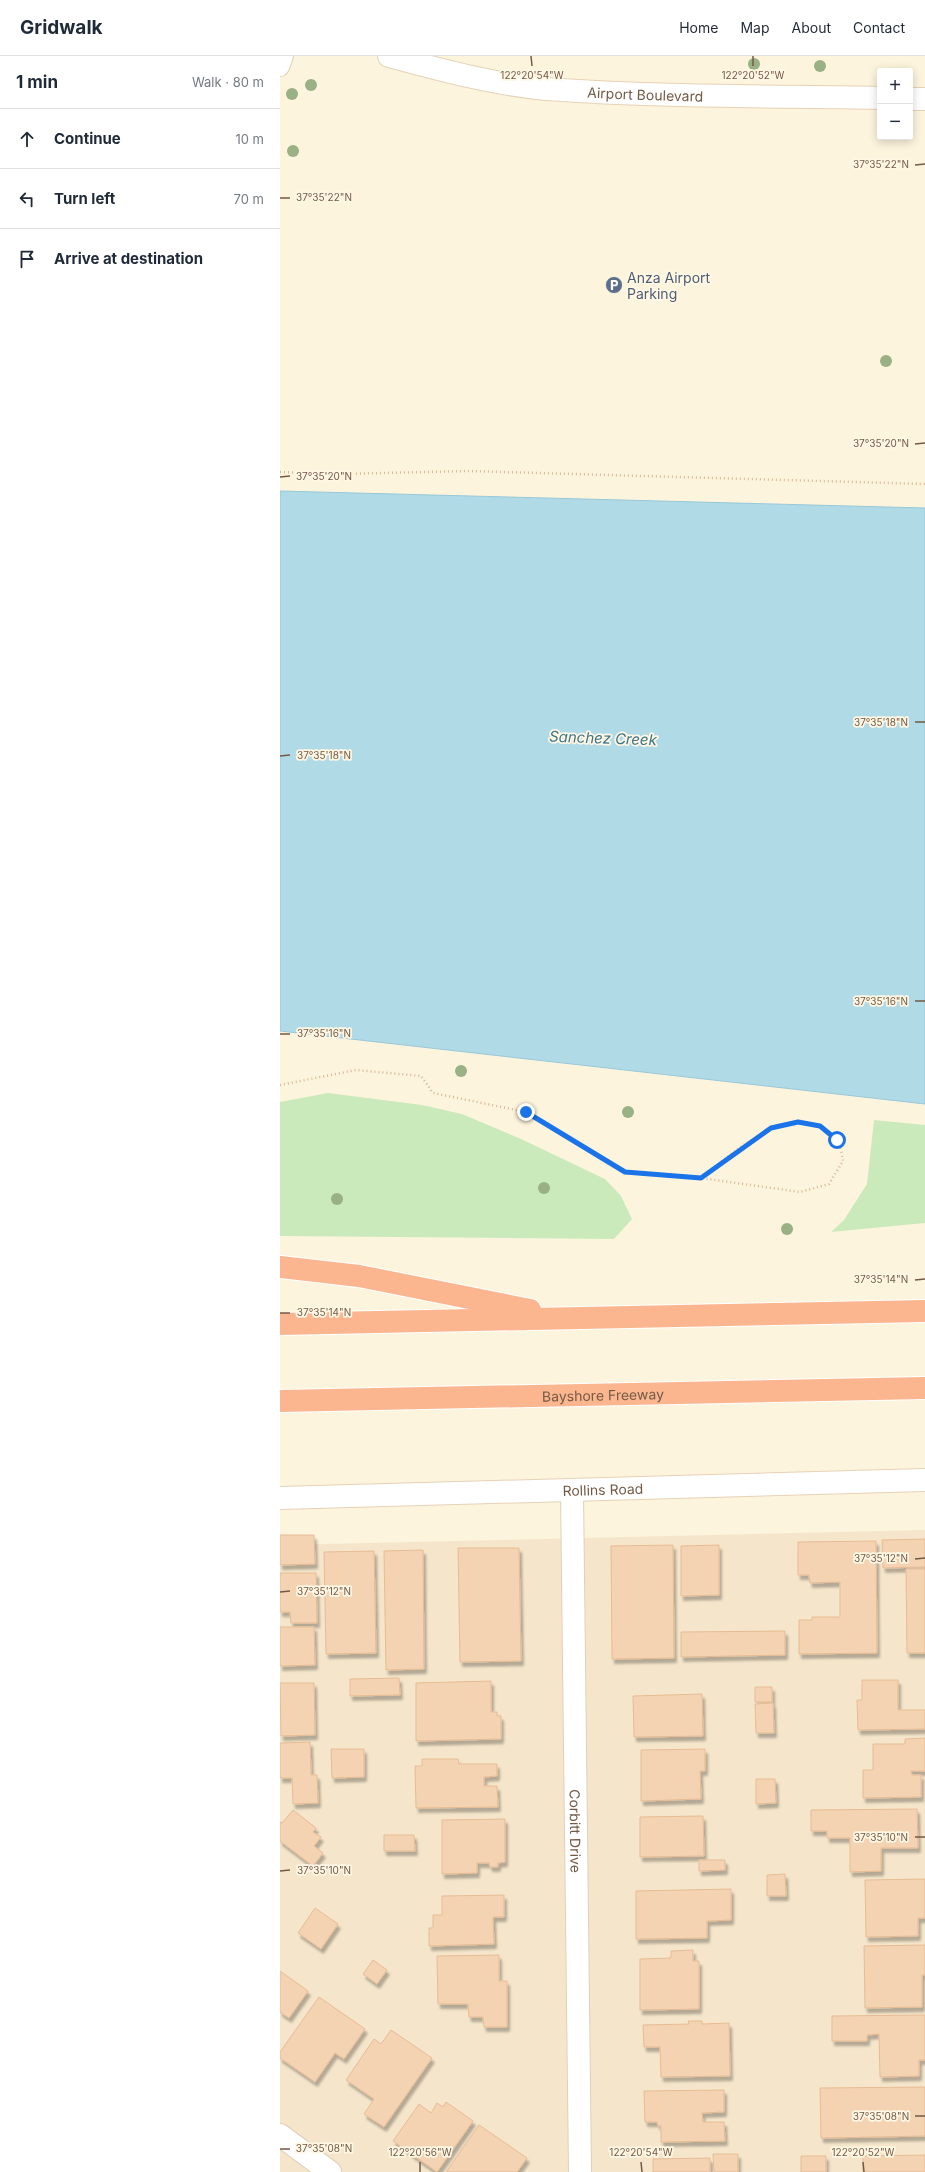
<!DOCTYPE html>
<meta charset="utf-8">
<style>
body{margin:0;font-family:Inter,sans-serif;background:#f6f6f7;color:#1f2937}
.controls{position:absolute;right:12px;top:12px;display:grid;overflow:hidden;border-radius:4px;box-shadow:0 2px 10px #0003}
.controls button{width:36px;height:36px;display:grid;place-items:center;padding:0;border:0;border-bottom:1px solid #e0e1e3;background:#fff;color:#1f2937;font:20px sans-serif}
.stop{position:absolute;width:12px;height:12px;margin:-9px;border:3px solid #1a73e8;border-radius:50%;background:#fff}
.stop.end{background:#1a73e8;border-color:#fff;box-shadow:0 1px 4px #0008}
.list{margin:0;padding:0;list-style:none}
h2{display:flex;justify-content:space-between;align-items:center;height:52px;margin:0;padding:0 16px;font-size:17px}
h2 small{font-size:13px;font-weight:400;color:#747a83}
.list li{display:grid;grid-template-columns:26px 1fr auto;gap:12px;align-items:center;box-sizing:border-box;height:60px;padding:0 16px;border-top:1px solid #e0e1e3}
.list b{display:block;font-size:15px;white-space:nowrap}
.list em{font-size:13px;font-style:normal;color:#747a83}
.icon{flex:none;width:22px;height:22px;fill:none;stroke:currentColor;stroke-width:2;stroke-linecap:round;stroke-linejoin:round}
.map{position:relative;flex:none;width:645px;height:2116px;overflow:hidden}
header{display:flex;align-items:center;gap:24px;box-sizing:border-box;height:56px;padding:0 20px;background:#fff;border-bottom:1px solid #e0e1e3}
header strong{font-size:19px}
nav{display:flex;gap:22px;margin-inline-start:auto;font-size:14px}
main{display:flex}
aside{flex:1;background:#fff}
.map>svg:first-child{display:block}
.residential{fill:#f5e6cb}
.green{fill:#caeabc}
.water{fill:#b1dae7;stroke:#97c8d9}
.building{fill:#f4d3b3;stroke:#e7bb93;filter:url(#shadow)}
.lines{fill:none;stroke-linecap:round;stroke-linejoin:round}
.lane-casing{stroke:#e1d0b9;stroke-width:20}
.street-casing{stroke:#e1d0b9;stroke-width:24}
.secondary-casing{stroke:#e6d2b7;stroke-width:24}
.highway-casing{stroke:#fff;stroke-width:24}
.path{stroke:#d8b797;stroke-width:2.5;stroke-dasharray:1 3;stroke-linecap:butt}
.lane{stroke:#fff;stroke-width:18}
.street{stroke:#fff;stroke-width:22}
.secondary{stroke:#fff;stroke-width:22}
.highway{stroke:#fbb690;stroke-width:22}
.tree{fill:#9ab085}
.route{stroke:#1a73e8;stroke-width:5}
.ticks{fill:none;stroke:#735a45;stroke-width:1.5}
.labels{text-anchor:middle;dominant-baseline:central;stroke-width:3.5;stroke-linejoin:round;paint-order:stroke}
.street-label{font-size:14px;fill:#735a45;stroke:#fff7e4}
.service-label{font-size:14px;fill:#4e5e75;stroke:#fff7e4;text-anchor:start}
.water-label{font-size:15px;font-style:italic;fill:#3e7488;stroke:#fff7e4}
.ticks-label{font-size:10px;text-anchor:middle;fill:#735a45;stroke:#fff7e4;stroke-width:3.5;stroke-linejoin:round;paint-order:stroke}
</style>
<header>
<strong>Gridwalk</strong>
<nav><a>Home</a><a>Map</a><a>About</a><a>Contact</a></nav>
</header>
<main>
<aside>
<h2>1 min<small>Walk · 80 m</small></h2>
<ul class="list">
<li><svg class="icon" aria-label="ahead" viewBox="0 0 24 24"><path d="M12 20V5M6 11l6-6 6 6"/></svg><div><b>Continue</b></div><em>10 m</em></li>
<li><svg class="icon" aria-label="left" viewBox="0 0 24 24"><path d="M17 20v-9H6M10 6l-5 5 5 5"/></svg><div><b>Turn left</b></div><em>70 m</em></li>
<li><svg class="icon" aria-label="arrive" viewBox="0 0 24 24"><path d="M6 21V4h12l-3 4 3 4H6"/></svg><div><b>Arrive at destination</b></div></li>
</ul>
</aside>
<div class="map">
<svg width="645" height="2116" viewBox="0 0 645 2116">
<defs>
<filter id="shadow"><feDropShadow dx="2.5" dy="4.5" stdDeviation="1" flood-color="#0004"/></filter>
</defs>
<rect width="100%" height="100%" fill="#fdf4dd"/>
<path class="residential" d="M645 1474V2116H0V1489Z"/>
<path class="green" d="M48 1037 142 1049 182 1058 241 1083 325 1123 341 1140 352 1163 334 1183 0 1180V1046Z
M594 1064 645 1069V1167L551 1176 564 1164 587 1128Z"/>
<path class="water" d="M0 435 645 452V1048L0 975Z"/>
<path class="building" d="M0 1479H34L35 1508 0 1509Z
M645 1483V1511L603 1512 602 1484Z
M596 1485 597 1597 519 1598V1564H532V1561H560V1526L530 1527 529 1519H518V1486Z
M393 1489 394 1602 332 1603 331 1490Z
M439 1489V1539L401 1540V1490Z
M178 1492H239L241 1605 180 1606Z
M143 1494 144 1613 106 1614 104 1495Z
M94 1495 96 1597 46 1598 44 1496Z
M626 1513H645V1597H627Z
M0 1517H36L37 1567H11L10 1556H0Z
M0 1571H34L35 1609 0 1610Z
M505 1575V1599L401 1601V1576Z
M119 1622 120 1639 70 1640V1623Z
M582 1624H618V1654H645V1673L578 1674 577 1644H582Z
M211 1625V1656H217V1660H221V1683L136 1685V1627Z
M0 1627H34L35 1679 1 1680Z
M475 1631H492V1646H475Z
M422 1638 423 1680 354 1681 353 1640Z
M493 1647 494 1677H476L475 1648Z
M645 1682V1715H631L632 1719H641V1741L583 1742V1714H593V1688H625V1683Z
M30 1686 31 1719H37L38 1747 13 1748 12 1722H0V1687Z
M51 1693H84V1721L52 1722Z
M425 1693V1715H420L421 1743 361 1745V1694Z
M142 1703H178L179 1708H217V1720L204 1721V1730H217L218 1751 136 1752 135 1710H142Z
M476 1723H495L496 1747 476 1748Z
M637 1753 638 1792H601V1815L570 1816V1782H547V1775H531V1754Z
M13 1754 36 1772 33 1776 41 1781 34 1790 43 1797 33 1810 0 1785V1766L2 1767Z
M423 1760 424 1800 360 1801V1761Z
M225 1763V1806L218 1807V1811H210L209 1807H197V1817L162 1818V1764Z
M104 1779H134L135 1795H104Z
M419 1804H445V1814L419 1815Z
M505 1818 506 1840H487V1819Z
M645 1823V1862H638V1880L586 1881 585 1824Z
M451 1833V1864L427 1865V1882L356 1883V1835Z
M224 1839V1861H213L214 1888 149 1890V1872H153V1859H162V1840Z
M35 1852 58 1868 41 1893 18 1877Z
M645 1889V1919H642V1951L585 1952 584 1890Z
M413 1894V1905H419V1953L360 1954V1903L391 1902V1895Z
M219 1899V1925H227V1971H204L203 1961H189L188 1948H158L157 1900Z
M93 1904 107 1914 97 1928 83 1918Z
M0 1915 28 1935 9 1962 0 1956Z
M39 1941 85 1973 64 2003 55 1997 35 2026 0 2002V1996Z
M645 1959V2004H639V2020L600 2021 599 1978 587 1979V1985H552V1960Z
M408 1965H422V1968L449 1967 450 2020 381 2021 380 1991H364L363 1969 409 1968Z
M111 1974 152 2002 104 2071 84 2058 94 2043 66 2024 94 1983 101 1988Z
M645 2031V2080L541 2082 540 2032Z
M444 2034V2056L422 2057 423 2066H444L445 2085 381 2086V2070H378L377 2066H365L364 2035Z
M166 2046 193 2065 157 2116 113 2085 139 2048 151 2057 157 2047 163 2051Z
M199 2069 247 2102 237 2116H166Z
M433 2098H458V2116H434Z
M645 2099V2116H583V2100Z
M521 2100H546V2116H521Z
M430 2102V2116H373V2103Z"/>
<g class="lines">
<g class="lane-casing">
<path id="lane" d="M0 11 4 0"/>
</g>
<g class="street-casing">
<g id="street">
<path id="s1" d="M292 1435 300 2116"/>
<path d="M0 2079 50 2116"/>
</g>
</g>
<g class="secondary-casing">
<g id="secondary">
<path id="s2" d="M109 0C160 14 213 28 266 33 377 41 489 40 600 42"/>
<path d="M630 43H645"/>
<path id="s3" d="M0 1442 645 1424"/>
</g>
</g>
<g class="highway-casing">
<g id="highway">
<path d="M0 1211 79 1220 250 1254"/>
<path d="M0 1268 645 1255"/>
<path id="s4" d="M0 1345 645 1332"/>
</g>
</g>
<path class="path" d="M0 416 61 418 188 415 645 428
M0 1029 76 1014 141 1020 153 1037 246 1056 345 1116 421 1122 520 1136 549 1128 563 1105C562 1099 561 1090 557 1084 555 1081 551 1079 548 1076 509 1044 452 1098 421 1122"/>
<use href="#lane" class="lane"/>
<use href="#street" class="street"/>
<use href="#secondary" class="secondary"/>
<use href="#highway" class="highway"/>
</g>
<g class="tree">
<circle cx="474" cy="8" r="6"/>
<circle cx="540" cy="10" r="6"/>
<circle cx="31" cy="29" r="6"/>
<circle cx="12" cy="38" r="6"/>
<circle cx="13" cy="95" r="6"/>
<circle cx="606" cy="305" r="6"/>
<circle cx="181" cy="1015" r="6"/>
<circle cx="348" cy="1056" r="6"/>
<circle cx="264" cy="1132" r="6"/>
<circle cx="57" cy="1143" r="6"/>
<circle cx="507" cy="1173" r="6"/>
</g>
<g class="lines">
<path class="route" d="M246 1056 345 1116 421 1122 491 1072 518 1066 540 1070 557 1084"/>
</g>
<path class="ticks" d="M251 0 252 10M473 0V10M635 109 645 108M0 142H10M635 388 645 387M0 421 10 420M635 666H645M0 700 10 699M635 945H645M0 978H10M635 1224 645 1223M0 1257H10M635 1503 645 1502M0 1536 10 1535M635 1781H645M0 1815 10 1814M635 2060H645M0 2093H10M140 2106V2116M361 2106 362 2116M583 2106 584 2116"/>
<defs>
<g id="parking-disc" transform="scale(0.9)"><circle r="9.5" fill="#5c6f8a" stroke="#fff7e4"/><path d="M-3.5-5.5H1a3.5 3.5 0 0 1 0 7H-1V5.5H-3.5ZM-1-3.4V-.6H.8a1.4 1.4 0 0 0 0-2.8Z" fill="#fff"/></g>
</defs>
<g fill-rule="evenodd">
<use href="#parking-disc" x="334" y="229"/>
</g>
<g class="labels">
<g class="street-label">
<text stroke="none"><textPath href="#s2" startOffset="260">Airport Boulevard</textPath></text>
<text stroke="none"><textPath href="#s4" startOffset="323">Bayshore Freeway</textPath></text>
<text stroke="none"><textPath href="#s3" startOffset="323">Rollins Road</textPath></text>
<text stroke="none"><textPath href="#s1" startOffset="340">Corbitt Drive</textPath></text>
</g>
<g class="service-label">
<text x="347" y="221">Anza Airport<tspan x="347" dy="16">Parking</tspan></text>
</g>
<g class="water-label">
<text transform="translate(323 682) rotate(2)">Sanchez Creek</text>
</g>
</g>
<g class="ticks-label">
<text x="252" y="23">122°20'54"W</text>
<text x="473" y="23">122°20'52"W</text>
<text x="601" y="112">37°35'22"N</text>
<text x="44" y="145">37°35'22"N</text>
<text x="601" y="391">37°35'20"N</text>
<text x="44" y="424">37°35'20"N</text>
<text x="601" y="670">37°35'18"N</text>
<text x="44" y="703">37°35'18"N</text>
<text x="601" y="949">37°35'16"N</text>
<text x="44" y="981">37°35'16"N</text>
<text x="601" y="1227">37°35'14"N</text>
<text x="44" y="1260">37°35'14"N</text>
<text x="601" y="1506">37°35'12"N</text>
<text x="44" y="1539">37°35'12"N</text>
<text x="601" y="1785">37°35'10"N</text>
<text x="44" y="1818">37°35'10"N</text>
<text x="601" y="2064">37°35'08"N</text>
<text x="44" y="2096">37°35'08"N</text>
<text x="140" y="2100">122°20'56"W</text>
<text x="361" y="2100">122°20'54"W</text>
<text x="583" y="2100">122°20'52"W</text>
</g>
</svg>
<div class="controls">
<button>+</button>
<button>−</button>
</div>
<div class="stop" style="left:557px;top:1084px"></div>
<div class="stop end" style="left:246px;top:1056px"></div>
</div>
</main>
